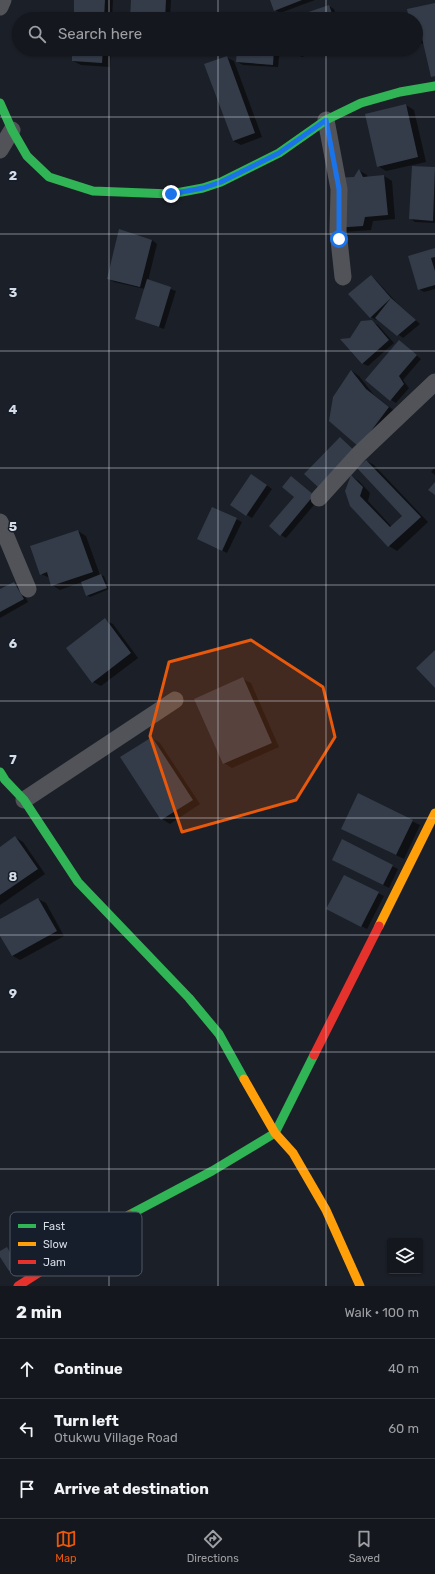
<!DOCTYPE html>
<meta charset="utf-8">
<style>
body{margin:0;font-family:Rubik,sans-serif;background:#21242a;color:#f1f3f6}
.controls{position:absolute;right:12px;bottom:12px;display:grid;overflow:hidden;border-radius:4px;box-shadow:0 1px 3px #0004}
.controls button{width:36px;height:36px;display:grid;place-items:center;padding:0;border:0;border-bottom:1px solid #33363b;background:#14171d;color:#f1f3f6;font:20px sans-serif}
.stop{position:absolute;width:12px;height:12px;margin:-9px;border:3px solid #1a73e8;border-radius:50%;background:#fff}
.stop.end{background:#1a73e8;border-color:#fff;box-shadow:0 1px 4px #0008}
.list{margin:0;padding:0;list-style:none}
h2{display:flex;justify-content:space-between;align-items:center;height:52px;margin:0;padding:0 16px;font-size:17px}
h2 small{font-size:13px;font-weight:400;color:#9d9fa4}
.list li{display:grid;grid-template-columns:26px 1fr auto;gap:12px;align-items:center;box-sizing:border-box;height:60px;padding:0 16px;border-top:1px solid #33363b}
.list b{display:block;font-size:15px;white-space:nowrap}
.list p{margin:0;font-size:13px;white-space:nowrap;color:#9d9fa4}
.list em{font-size:13px;font-style:normal;color:#9d9fa4}
.icon{flex:none;width:22px;height:22px;fill:none;stroke:currentColor;stroke-width:2;stroke-linecap:round;stroke-linejoin:round}
.map{position:relative;flex:none;width:435px;height:1286px;overflow:hidden}
.search{position:absolute;background:#14171d;box-shadow:0 1px 3px #0004;left:12px;right:12px;top:12px;height:44px;display:flex;align-items:center;gap:10px;box-sizing:border-box;padding:0 14px;border-radius:22px;color:#9d9fa4;font-size:15px}
.sheet{height:232px;background:#14171d}
nav{display:flex;justify-content:space-around;align-items:center;box-sizing:border-box;height:56px;border-top:1px solid #33363b;background:#14171d;font-size:11px;color:#9d9fa4}
nav a{display:grid;justify-items:center;gap:2px}
nav .on{color:#ea580c}
.map>svg:first-child{display:block}
.shadow{fill:#0007}
.building{fill:#343c4a}
.lines{fill:none;stroke-linecap:round;stroke-linejoin:round}
.street{stroke:#525358;stroke-width:17}
.fast{stroke:#30b455;stroke-width:9}
.slow{stroke:#ff9f0a;stroke-width:9}
.jam{stroke:#e5322d;stroke-width:9}
.route{stroke:#1a73e8;stroke-width:5}
.marked{fill:#e8590c;fill-opacity:0.2;stroke:#e8590c;stroke-width:3;stroke-linejoin:round}
.grid{fill:none;stroke:#d7dde6;stroke-width:1;stroke-opacity:0.55}
.key{fill:#161e2c;stroke:#505764;stroke-width:1}
.key-label{font-size:11px;fill:#d7dde6}
.grid-label{font-size:13px;text-anchor:middle;font-weight:bold;fill:#d7dde6;stroke:#161e2c;stroke-width:3;stroke-linejoin:round;paint-order:stroke}
</style>
<div class="map">
<svg width="435" height="1286" viewBox="0 0 435 1286">
<rect width="100%" height="100%" fill="#1b1f27"/>
<path class="shadow" d="M75 0H113L112 19H75Z
M132 0H171L170 19H131Z
M271 0H315L280 13 275 10Z
M435 4 425 43 423 44 416 40V19H410Z
M329 6 334 9 338 19H291Z
M73 49H111L110 67 81 65 73 61Z
M238 49H280L278 67 243 65 237 62Z
M295 49H325L302 57 296 54Z
M226 57 234 61 262 137 241 145 233 141Z
M406 105 414 110 426 162 386 171 378 166Z
M413 167 435 168V223L415 222 410 218Z
M360 171 367 175 368 178 384 176 392 181 395 219 373 221 371 230 343 232Z
M152 240 157 244 148 281 176 291 164 329 136 319 145 289 114 282 109 279Z
M435 249V289L424 292 419 289 409 256Z
M371 276 376 280 396 302 420 324 403 338 377 319 376 320 371 317Z
M372 322 378 325 394 343 368 366 362 363 351 339Z
M404 345 421 359 403 380 409 388 396 403 391 400Z
M352 371 359 376 374 395 396 412 359 446Z
M341 438 359 454 324 489Z
M367 461 374 465 428 522 397 551 389 546 351 506V476L359 481 370 493 368 501 392 527 404 516Z
M435 467V475L431 472Z
M291 477 319 499 286 538 281 535 296 497Z
M257 478 272 489 252 518 231 505Z
M236 519 242 522 227 553 204 542Z
M78 531 86 536 100 575 104 576 109 589 90 597 87 595 82 582 60 590 52 585 50 578 41 574 32 546Z
M14 583 19 586 28 602 0 618V590Z
M105 620 113 624 138 658 101 686 93 682Z
M243 679 251 683 279 747 232 768 224 763Z
M152 738 160 743 200 804 170 824 162 819Z
M358 795 420 825 404 859 350 833Z
M15 837 23 842 45 874 0 905V848Z
M342 841 398 869 389 888 339 863Z
M344 876 384 896 367 929 333 912Z
M38 899 46 903 64 936 20 960 13 956 0 934V920Z
M7 1249 15 1259 28 1251 34 1258 12 1272 9 1271 0 1256V1253Z"/>
<path class="building" d="M74 0H105L104 19H74Z
M131 0H166L165 19H130Z
M270 0H302L274 11Z
M435 3V76L431 77 422 38 416 39V19H409L407 9Z
M329 5 334 19H288Z
M72 49H103L102 63 72 61Z
M237 49H274L273 65 236 62Z
M293 49H310L295 54Z
M227 56 255 133 233 141 204 64Z
M406 104 418 157 377 167 365 114Z
M412 166 435 167 433 221 409 219Z
M359 169 363 177 384 175 388 215 365 217 363 226 334 228 331 178 354 177Z
M119 229 152 240 140 287 107 279Z
M435 248V257L431 258 435 271V285L418 290 408 256Z
M371 275 391 298 370 318 348 294Z
M147 279 171 287 159 327 135 319Z
M391 298 416 320 397 336 375 318Z
M372 320 389 340 362 364 340 339 350 338 361 321Z
M399 340 417 355 399 376 404 384 390 401 365 380Z
M351 370 366 389 389 407 359 447 329 421 333 397Z
M340 437 354 450 318 487 304 474Z
M366 460 421 517 388 547 350 506 345 491 351 475 363 487 360 496 390 527 402 516 357 468Z
M251 474 267 485 246 516 230 505Z
M291 476 314 495 280 536 269 526 294 497 282 487Z
M435 482V495L428 490Z
M212 507 237 518 222 551 197 539Z
M78 530 93 572 51 586 47 572 40 575 30 546Z
M101 574 107 588 86 596 81 582Z
M14 582 24 599 0 612V589Z
M105 618 131 653 92 683 66 648Z
M435 650V688L416 668Z
M243 677 272 743 223 764 194 699Z
M152 737 193 800 161 820 120 757Z
M358 793 413 820 396 855 341 829Z
M15 836 38 869 0 895V847Z
M342 839 393 865 383 885 332 860Z
M344 875 379 892 361 927 326 909Z
M38 898 57 931 12 956 0 936V919Z
M7 1247 13 1258 28 1249 32 1257 9 1271 0 1257V1251Z"/>
<g class="lines">
<path class="street" d="M0 7 3 0
M326 120 339 189 338 231 343 277
M0 150 12 130
M319 498 359 454 435 382
M0 522 28 589
M24 800 175 700"/>
<path class="fast" d="M0 103 12 130 27 156 49 177 93 191 171 194 203 188 221 182 279 153 326 120 361 103 400 92 435 86
M0 772 5 780 24 800 78 882 189 998 219 1034 244 1079
M129 1215 212 1171 275 1133 314 1055"/>
<path class="slow" d="M379 926 435 813
M244 1079 275 1133 293 1153 326 1210 360 1286"/>
<path class="jam" d="M314 1055 379 926
M18 1286 129 1215"/>
</g>
<g class="lines">
<path class="route" d="M171 194 203 188 221 182 279 153 326 120 339 189V239"/>
</g>
<path class="marked" d="M251 640 323 687 335 737 296 800 182 832 150 736 169 662Z"/>
<path class="grid" d="M109 0V19M218 0V19M326 0V19M109 49V1286M218 49V1286M326 49V1286M0 117H435M0 234H435M0 351H435M0 468H435M0 585H435M0 701H435M0 818H435M0 935H435M0 1052H435M0 1169H435"/>
<rect x="10" y="1212" width="132" height="64" rx="6" class="key"/>
<rect x="18" y="1224" width="18" height="4" fill="#30b455"/>
<rect x="18" y="1242" width="18" height="4" fill="#ff9f0a"/>
<rect x="18" y="1260" width="18" height="4" fill="#e5322d"/>
<g class="key-label">
<text x="43" y="1230">Fast</text>
<text x="43" y="1248">Slow</text>
<text x="43" y="1266">Jam</text>
</g>
<g class="grid-label">
<text x="13" y="180">2</text>
<text x="13" y="297">3</text>
<text x="13" y="414">4</text>
<text x="13" y="531">5</text>
<text x="13" y="648">6</text>
<text x="13" y="764">7</text>
<text x="13" y="881">8</text>
<text x="13" y="998">9</text>
</g>
</svg>
<div class="controls">
<button><svg class="icon" aria-label="layers" viewBox="0 0 24 24"><path d="M12 4l9 5-9 5-9-5zM3 14l9 5 9-5"/></svg></button>
</div>
<div class="stop" style="left:339px;top:239px"></div>
<div class="stop end" style="left:171px;top:194px"></div>
<div class="search"><svg class="icon" aria-label="search" viewBox="0 0 24 24"><circle cx="10" cy="10" r="6"/><path d="M15 15l6 6"/></svg>Search here</div>
</div>
<section class="sheet">
<h2>2 min<small>Walk · 100 m</small></h2>
<ul class="list">
<li><svg class="icon" aria-label="ahead" viewBox="0 0 24 24"><path d="M12 20V5M6 11l6-6 6 6"/></svg><div><b>Continue</b></div><em>40 m</em></li>
<li><svg class="icon" aria-label="left" viewBox="0 0 24 24"><path d="M17 20v-9H6M10 6l-5 5 5 5"/></svg><div><b>Turn left</b><p>Otukwu Village Road</p></div><em>60 m</em></li>
<li><svg class="icon" aria-label="arrive" viewBox="0 0 24 24"><path d="M6 21V4h12l-3 4 3 4H6"/></svg><div><b>Arrive at destination</b></div></li>
</ul>
</section>
<nav>
<a class="on"><svg class="icon" aria-label="map" viewBox="0 0 24 24"><path d="M3 6l6-2 6 2 6-2v14l-6 2-6-2-6 2zM9 4v14M15 6v14"/></svg>Map</a>
<a><svg class="icon" aria-label="directions" viewBox="0 0 24 24"><path d="M12 3l9 9-9 9-9-9zM9 14v-3h6M13 9l2 2-2 2"/></svg>Directions</a>
<a><svg class="icon" aria-label="saved" viewBox="0 0 24 24"><path d="M7 4h10v16l-5-4-5 4z"/></svg>Saved</a>
</nav>
